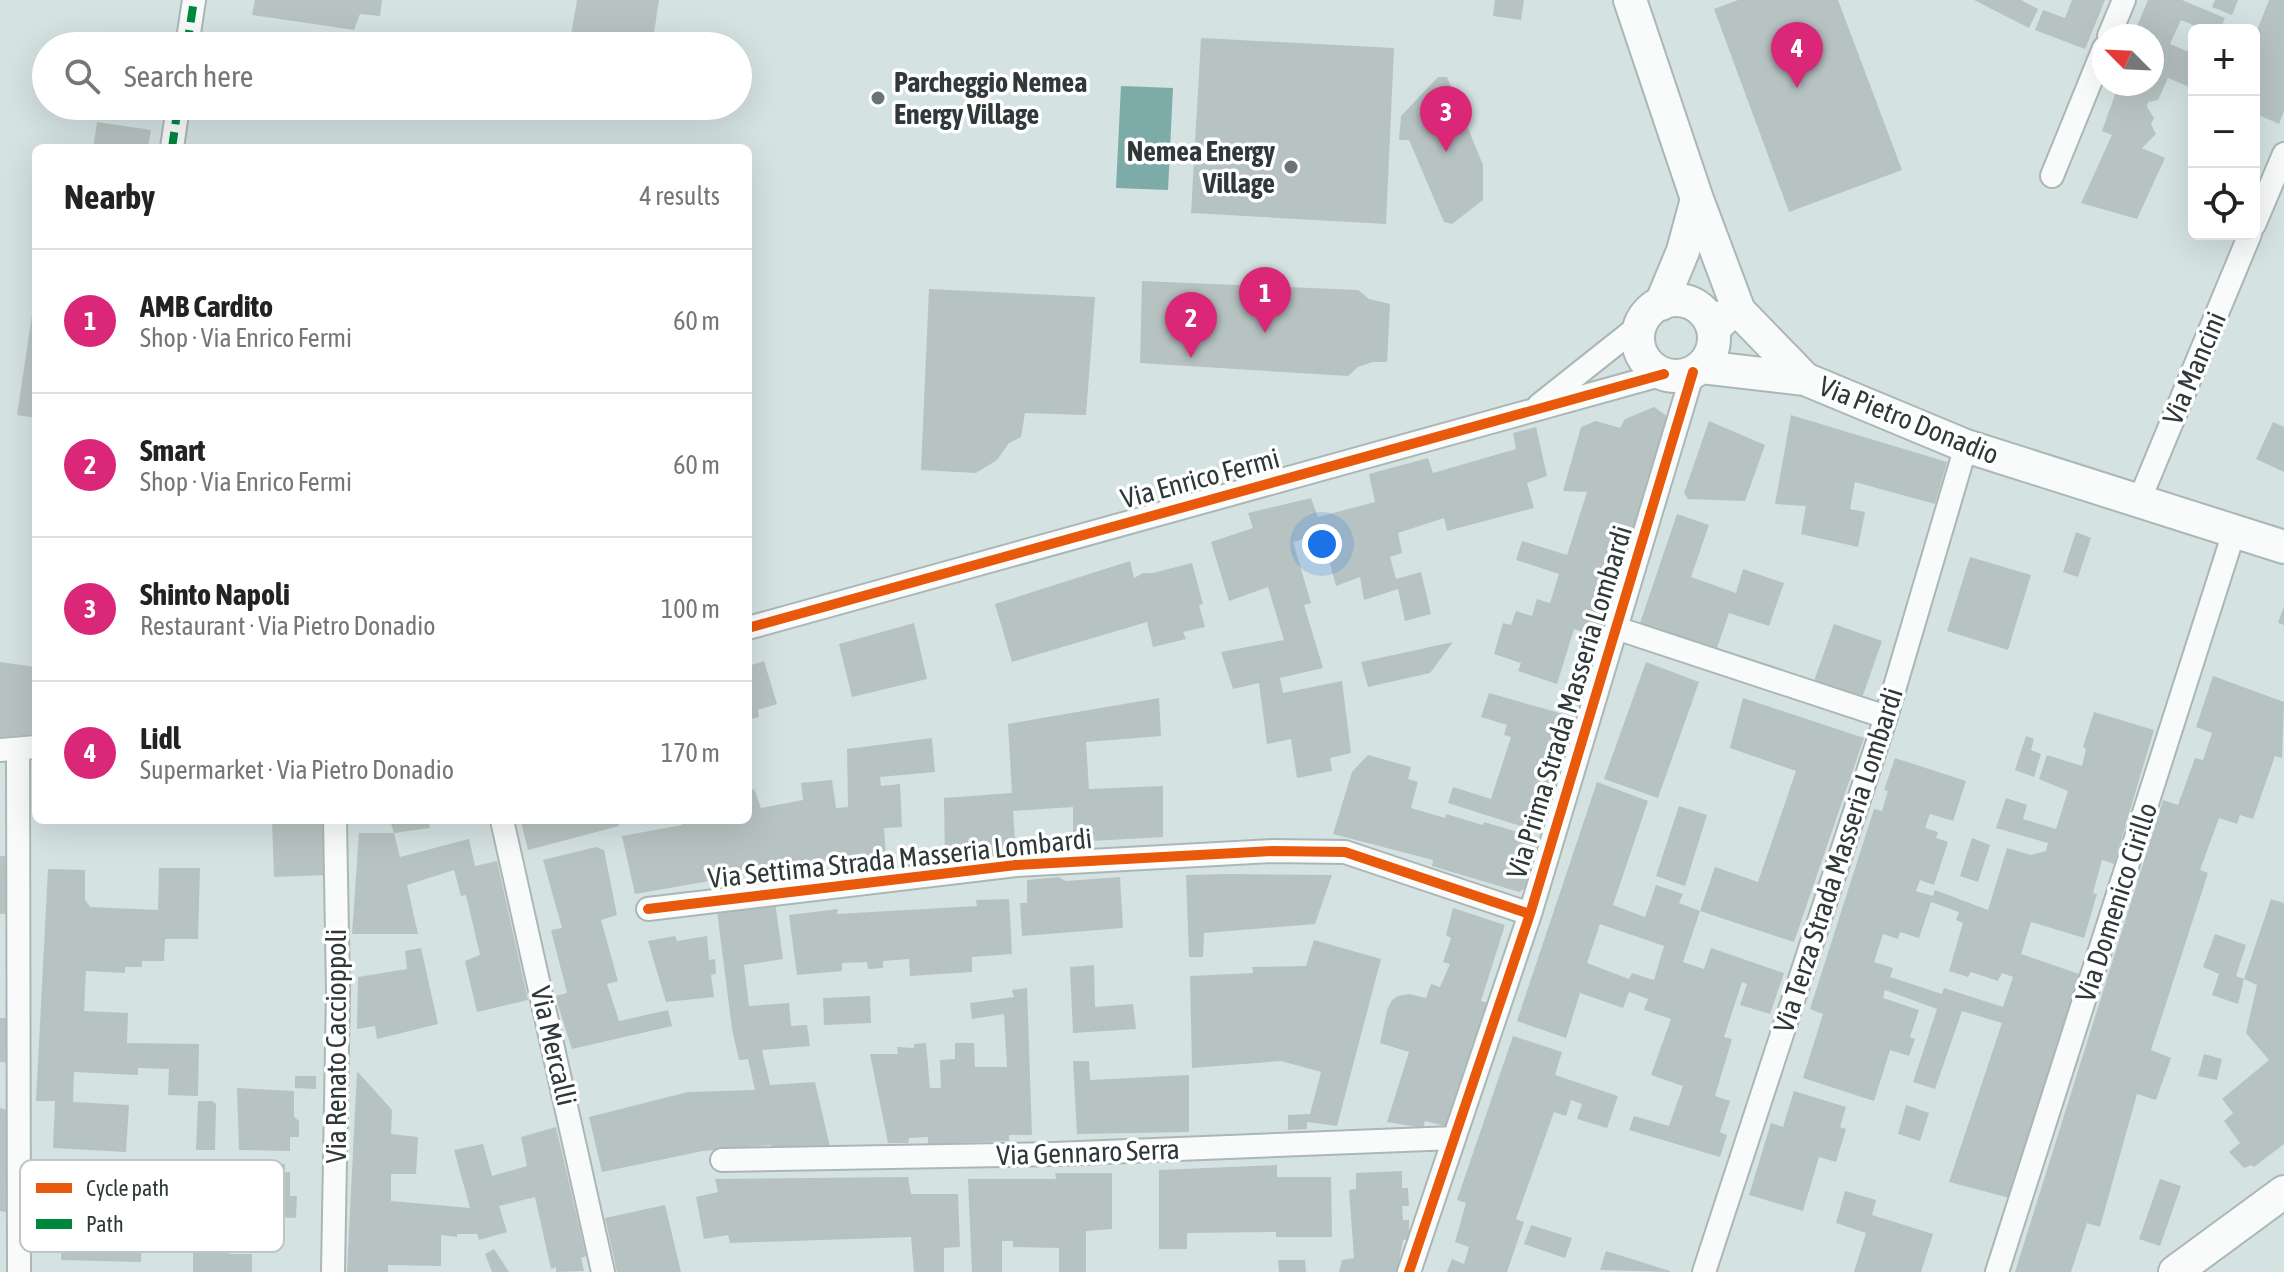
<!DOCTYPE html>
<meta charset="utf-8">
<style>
body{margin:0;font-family:"Asap Condensed",sans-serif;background:#f6f6f6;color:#222}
.controls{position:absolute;right:24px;top:24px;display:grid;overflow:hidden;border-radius:12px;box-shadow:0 8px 32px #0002}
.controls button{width:72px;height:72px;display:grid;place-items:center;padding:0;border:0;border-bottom:2px solid #e0e0e0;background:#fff;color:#222;font:40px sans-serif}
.compass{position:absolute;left:2092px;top:24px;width:72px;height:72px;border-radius:50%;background:#fff;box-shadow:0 8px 32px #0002;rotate:294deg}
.you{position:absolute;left:1322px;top:544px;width:28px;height:28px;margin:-20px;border:6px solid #fff;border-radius:50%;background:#1a73e8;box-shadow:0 0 0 12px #1a73e833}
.badge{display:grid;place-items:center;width:52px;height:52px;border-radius:50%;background:#db2777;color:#fff;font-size:26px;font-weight:700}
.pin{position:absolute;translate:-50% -66px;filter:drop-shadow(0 2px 4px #0008)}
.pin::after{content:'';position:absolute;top:42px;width:28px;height:24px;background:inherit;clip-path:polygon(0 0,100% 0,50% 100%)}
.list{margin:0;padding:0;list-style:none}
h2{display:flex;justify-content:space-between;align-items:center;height:104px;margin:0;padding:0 32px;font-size:34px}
h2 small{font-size:26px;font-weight:400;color:#767676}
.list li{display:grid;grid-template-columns:52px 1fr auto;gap:24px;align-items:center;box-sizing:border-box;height:144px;padding:0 32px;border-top:2px solid #e0e0e0}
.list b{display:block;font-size:30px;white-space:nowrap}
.list p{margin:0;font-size:26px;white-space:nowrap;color:#767676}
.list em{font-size:26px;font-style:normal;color:#767676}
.icon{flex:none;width:44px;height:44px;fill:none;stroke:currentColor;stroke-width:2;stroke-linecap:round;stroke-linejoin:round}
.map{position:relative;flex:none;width:2284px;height:1272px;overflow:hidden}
.search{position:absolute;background:#fff;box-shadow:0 8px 32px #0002;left:32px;top:32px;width:720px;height:88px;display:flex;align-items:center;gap:20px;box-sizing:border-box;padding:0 28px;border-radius:44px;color:#767676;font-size:30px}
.panel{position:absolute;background:#fff;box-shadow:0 8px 32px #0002;left:32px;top:144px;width:720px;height:680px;border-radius:12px}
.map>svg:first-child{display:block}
.water{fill:#7caba8}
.building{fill:#b7c3c2;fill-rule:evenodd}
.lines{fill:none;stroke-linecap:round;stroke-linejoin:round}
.street-casing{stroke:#abb7b6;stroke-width:26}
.secondary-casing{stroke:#abb7b6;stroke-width:36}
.street{stroke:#f9fbfa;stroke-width:22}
.secondary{stroke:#f9fbfa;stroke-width:32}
.quiet{stroke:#00873e;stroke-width:8;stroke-dasharray:16 8;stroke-linecap:butt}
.cycleway-casing{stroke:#fff;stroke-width:15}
.cycleway{stroke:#e8590c;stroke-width:10}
.poi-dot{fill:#697474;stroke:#fff;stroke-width:3}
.labels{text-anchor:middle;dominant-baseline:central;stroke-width:7;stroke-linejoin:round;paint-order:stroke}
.poi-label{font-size:28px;font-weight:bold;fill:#2f3939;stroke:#fff;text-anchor:start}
.street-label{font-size:28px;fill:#2f3939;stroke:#fff}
.key{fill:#fff;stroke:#c1c4c4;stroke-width:2}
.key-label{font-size:22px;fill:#2f3939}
</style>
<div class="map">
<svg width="2284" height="1272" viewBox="0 0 2284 1272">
<rect width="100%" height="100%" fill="#d4e2e1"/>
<path class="water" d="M1121 86 1173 88 1168 190 1116 188Z"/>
<path class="building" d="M255 0H382L380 16 360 14 354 30 252 15Z
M577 0H659L652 46H569Z
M1495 0H1524L1521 20 1493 16Z
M1738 0H1838L1902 170 1789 212 1714 9Z
M1974 0H2021L2038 9 2029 28Z
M2072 0H2105L2085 49 2035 30 2043 10 2065 18Z
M2148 0H2182L2225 18 2220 30H2205L2181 20 2170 44 2194 54V89L2168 78 2158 100 2148 102 2147 107 2154 118 2151 124 2156 134 2142 148 2165 158 2137 219 2081 203 2112 135 2102 131 2117 89 2112 87 2113 84H2152V36H2133Z
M2215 0H2238L2232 15 2212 7Z
M2269 0H2284V111L2279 124 2254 113V38Z
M1201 38 1394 48 1386 224 1191 213Z
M1438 77H1447L1483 165V200L1452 224 1444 222 1409 140H1399L1401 116Z
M97 122 151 130 148 148H93Z
M1142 281 1358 290 1369 299 1390 304 1387 362H1373L1358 367 1348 376 1140 363Z
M929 289 1095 297 1086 415 1025 413 1021 437 1009 443 997 460 976 473 921 470Z
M34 302H36V418L17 415Z
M1654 407 1674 421 1602 638 1574 629 1557 684 1518 671 1521 663 1494 654 1503 623 1511 625 1516 611 1532 616 1537 599 1550 603 1559 574 1516 560 1522 541 1567 555 1587 492 1563 491 1581 427 1596 421 1620 428 1625 419Z
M1791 415 1947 462 1935 504 1855 482 1850 509 1865 512 1858 547 1801 534 1806 506 1775 504Z
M1709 421 1765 445 1745 501 1688 499 1684 493Z
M2273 422 2284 427V472L2256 459Z
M1536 427 1547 476 1527 483 1534 508 1447 531 1444 518 1398 533 1402 553 1390 557 1396 579 1421 572 1431 614 1405 621 1398 589 1364 600 1360 577 1336 586 1322 534 1293 542 1311 603 1304 605 1323 668 1280 678 1283 693 1342 681 1351 753 1330 758 1332 771 1297 778 1291 739 1267 744 1259 683 1233 689 1221 652 1284 640 1268 587 1229 601 1211 542 1253 528 1248 513 1311 498 1318 517 1375 502 1369 474 1428 458 1433 473 1516 449 1513 433Z
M1677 514 1709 525 1691 577 1736 593 1743 569 1784 583 1769 626 1729 613 1715 654 1638 629Z
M2076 532 2091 538 2078 577 2063 572Z
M1970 557 2031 575 2008 650 1947 631Z
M1130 561 1134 578 1143 573H1153L1192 563 1203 604 1199 605 1205 627 1183 632 1186 639 1153 647 1147 622 1012 662 995 604Z
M2284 606V625L2278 623Z
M914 623 927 679 852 697 839 644Z
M1834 624 1882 641 1862 698 1814 681Z
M1453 642 1430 673 1368 687 1361 662Z
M764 661 777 704 758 710 759 717 748 720V666Z
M0 662 36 667V734L0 737Z
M1646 662 1699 682 1658 798 1604 779Z
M2213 676 2284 702 2282 758 2275 756 2253 819 2240 815 2237 824 2219 818 2200 870 2208 873 2151 1050 2171 1058 2156 1100 2137 1094 2100 1227 2087 1223 2071 1272H2015L2163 800 2178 805 2195 758 2203 760 2212 733 2196 727Z
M1489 693 1574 717 1556 772 1562 774 1543 833 1448 803 1453 787 1491 799 1511 737 1504 735 1507 725 1481 717Z
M1159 698 1161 736 1086 742 1089 789 1163 786V837L1073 842V807L1013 811 1016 854 945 858 944 798 1012 793 1008 724Z
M1743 698 1864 738 1794 942 1700 911 1715 867 1758 882 1796 771 1730 748Z
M2094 712 2154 730 2114 864 2102 860 2093 893 2097 894 2084 938 2031 922 2021 954 2082 975 2010 1198 1949 1182 2002 1023 1962 1011 1935 1089 1913 1082 1937 1009 1885 990 1883 998 1919 1010 1910 1037 1915 1039 1909 1056 1890 1050 1874 1101 1803 1078 1823 1014 1810 1009 1874 809 1882 811 1888 791 1884 790 1895 758 1966 781 1953 821 1930 814 1925 828 1938 832 1936 838 1948 842 1934 885 1920 880 1916 891 1933 896 1935 890 1988 910 2007 848 2031 855 2046 851 2048 843 1996 828 2006 798 2027 805 2023 819 2056 829 2068 791 2039 779 2047 755 2082 766 2086 749 2083 747ZM1931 902 1959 912 1956 920 1963 923 1949 971 1968 977 1971 972 1998 981 2002 973 2013 977 2003 1007 1944 988 1942 994 1890 977 1893 968 1874 962 1883 934 1898 939 1900 932 1919 938Z
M2026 736 2034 739 2031 750 2041 754 2034 777 2015 770Z
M932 738 935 772 880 777 881 786 900 784 902 827 884 828 886 856 819 862 635 894 622 836 682 825 681 820H748V791L754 789 761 808 803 800 801 783 832 780 836 808 848 807 847 749Z
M1368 755 1411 767 1408 779 1418 782 1411 808 1445 818 1446 814 1483 825 1484 822 1534 837 1537 843 1524 889 1519 892 1432 866 1433 860 1333 834 1352 772Z
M1597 782 1648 801 1613 905 1645 917 1656 885 1683 894 1679 903 1700 911 1683 962 1704 969 1711 948 1784 973 1770 1014 1740 1005 1747 984 1742 982 1724 1037 1732 1039 1715 1096 1730 1101 1720 1132 1727 1135 1720 1157 1629 1130 1634 1116 1669 1126 1683 1086 1651 1075 1671 1019 1644 1010 1648 999 1629 992 1623 1008 1580 993 1566 1038 1517 1021ZM1600 924 1664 946 1654 980 1632 973 1629 979 1587 963Z
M1679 806 1707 815 1685 886 1656 876Z
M272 820H324V875L274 877Z
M390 820H428L430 828 394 833Z
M528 820H618L619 826 528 850 521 822Z
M359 833H394L400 857 469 839 475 866 497 861 528 1000 477 1012 465 961 480 955 466 895 461 896 454 870 407 885 418 934H352Z
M1972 838 1990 845 1978 882 1960 876Z
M596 847 604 850 617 915 601 920 618 981 607 984 619 1021 668 1010 672 1026 572 1049 555 996 567 993 551 930 562 928 543 860Z
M0 856H12L11 914H0Z
M159 868H200L198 939H165L164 961H142V967H125V973L86 971 84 1011 128 1013 127 1043 199 1044 198 1096 168 1095 169 1069 138 1068V1075L74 1072 73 1102 129 1105 126 1152 53 1148 55 1101H36L48 869 85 870V900L90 907 158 910Z
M1226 874 1332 875 1315 924 1204 933 1203 957H1189L1186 875Z
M1058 877 1066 881 1120 877 1123 928 1022 936 1020 903H1027V880Z
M1009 899 1012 954 972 957V972L910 976 909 959 883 961V968L868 969 867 962 842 963V971L797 975 789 915 838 909 837 914 977 906 976 900Z
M2271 899 2284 903V1144L2254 1167 2251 1165 2244 1168 2229 1152 2240 1143 2224 1121 2233 1113 2222 1099 2269 1060 2246 1033 2257 985 2244 979Z
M775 902 783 959 744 965 749 1006 789 1003 791 1026 807 1025 810 1046 762 1050 770 1085 815 1082 830 1147 771 1149V1145L703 1151 602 1172 589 1117 688 1092 755 1090 748 1059 739 1060 732 1029 717 911Z
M1453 908 1505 925 1481 1001 1489 1003 1449 1127 1425 1121 1423 1128 1387 1122 1409 1052 1380 1043 1387 1010 1392 1000 1398 996 1409 994 1426 998 1431 984 1440 987 1450 964 1443 962 1451 938 1446 935Z
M2215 934 2246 945 2236 976 2244 979 2238 1004 2212 995 2219 974 2203 967Z
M675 936 677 941 707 936 709 960 715 959 716 974 711 975 714 997 666 1002 648 941Z
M1314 940 1381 959 1337 1126 1307 1122V1129L1288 1130V1115L1310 1114 1321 1072 1281 1061 1192 1068 1190 976 1253 973 1252 967 1306 966Z
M421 948 438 1024 377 1039 375 1026 357 1029 358 977 407 969 405 951Z
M1094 965 1095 1007 1133 1004 1136 1029 1073 1033 1070 967Z
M1027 988 1032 1135H1009V1141L928 1144V1137L909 1138 908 1143H888L870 1054H898L897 1047 914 1048V1044L926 1043 930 1088H941L940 1060 955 1059V1043H974L975 1067H1007L1004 1014 972 1019 970 1003 1014 997 1012 990Z
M870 996 871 1023 824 1025 823 998Z
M0 1018H11L9 1063 0 1062Z
M1513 1036 1562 1052 1555 1075 1618 1096 1607 1128 1577 1119 1582 1104 1571 1100 1566 1116 1554 1112 1516 1219 1524 1222 1507 1272H1447L1452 1259 1464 1264 1469 1247 1455 1242 1466 1203 1457 1200Z
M2204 1054 2222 1059 2217 1080 2198 1076Z
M1073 1061H1089L1090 1080 1189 1075V1132L1077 1134Z
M357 1071 392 1110 391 1134 418 1137 416 1174H391V1201L470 1208 454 1150 483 1144 492 1176 527 1166 521 1137 556 1127 586 1256 581 1258 584 1271 556 1272V1267L551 1269 535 1197 499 1206 507 1232 479 1240 477 1234H457V1237L441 1235V1266L388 1265V1272H347Z
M295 1076H316V1089L295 1088Z
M237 1088 294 1091V1117L299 1121V1137H290V1151L239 1150Z
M1794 1091 1846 1107 1840 1127 1846 1129 1836 1162 1819 1157 1803 1211 1749 1195 1771 1123 1783 1127Z
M198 1101H212L216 1104 215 1150H196Z
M1906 1105 1929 1113 1920 1141 1898 1134Z
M0 1108 7 1110 9 1114 6 1212 0 1211Z
M215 1163 285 1164V1172H290V1196H297L296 1218 257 1216V1225L220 1224 216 1214 219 1206 208 1204 205 1198 207 1171H214Z
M1277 1165V1177H1331L1332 1237H1276V1232L1187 1233V1249H1159V1170Z
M1402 1171V1188H1408L1409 1206H1402L1403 1220H1409V1239L1403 1240 1397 1272H1339L1342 1260 1354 1258 1349 1190 1356 1189V1173Z
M1055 1173H1112V1229L1086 1231V1272H1059V1248L1013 1247V1241H1002V1272H972L968 1179H1056Z
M908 1177 911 1194H958L960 1247 944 1248V1272H914L911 1237 730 1243 728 1235 704 1239 696 1197 718 1192 715 1179Z
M2160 1179 2181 1186 2160 1246 2139 1239Z
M1845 1191 1876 1200 1872 1215 1933 1234 1921 1272H1854L1866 1233 1836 1223Z
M665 1205 681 1272H617L605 1218Z
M62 1218 142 1220 141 1262 61 1260Z
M193 1224 230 1226 229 1254H252V1272H193Z
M1531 1225 1572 1238 1565 1258 1524 1244Z
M494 1249 509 1272H492L485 1254Z
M1606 1251 1670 1271V1272L1600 1270Z
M1278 1260H1305L1306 1272H1279Z"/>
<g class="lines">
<g class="street-casing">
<path id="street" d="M2109 36 2124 0
M187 46 194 0
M172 148 178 106
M2052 176 2104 48
M2254 225 2284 154
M1705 314 1739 311
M1714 335 1739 311
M1539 405 1641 324
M2139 501 2250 234
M748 628 1664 374
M1616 628 1886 717
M18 749 19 1272
M0 750 36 747
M502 820 603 1272
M648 909 1016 865 1273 851 1345 852 1530 914
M722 1160 1054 1154 1454 1138
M333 1272 338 991 335 820
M1409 1272 1530 914 1693 372
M1704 1272 1886 717 1966 446
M1997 1272 2234 532"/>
</g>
<g class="secondary-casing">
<path id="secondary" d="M1630 0 1697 199 1739 311 1805 379 1966 446 2284 547
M1638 338a38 38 0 1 1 76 0a38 38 0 1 1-76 0Z
M1661 304 1683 251 1697 199
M1702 367 1805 379
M2175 1272 2284 1192"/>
</g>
<use href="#street" class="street"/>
<use href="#secondary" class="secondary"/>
<path class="quiet" d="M187 46 194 0
M172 148 178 106"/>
<g class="cycleway-casing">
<path id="cycleway" d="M748 628 1664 374
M648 909 1016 865 1273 851 1345 852 1530 914
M1409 1272 1530 914 1693 372"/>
</g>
<use href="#cycleway" class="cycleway"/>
</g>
<g class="poi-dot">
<circle cx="878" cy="98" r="8"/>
<circle cx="1291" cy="167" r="8"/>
</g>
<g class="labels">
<g class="poi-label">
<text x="894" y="82">Parcheggio Nemea<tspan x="894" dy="32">Energy Village</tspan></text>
<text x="1275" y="151" text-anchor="end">Nemea Energy<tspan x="1275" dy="32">Village</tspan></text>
</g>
<g class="street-label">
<text transform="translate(2194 368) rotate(-67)">Via Mancini</text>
<text transform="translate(1909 420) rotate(22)">Via Pietro Donadio</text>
<text transform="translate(1200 478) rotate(-15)">Via Enrico Fermi</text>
<text transform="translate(1569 702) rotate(-73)">Via Prima Strada Masseria Lombardi</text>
<text transform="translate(900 858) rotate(-6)">Via Settima Strada Masseria Lombardi</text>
<text transform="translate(1838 860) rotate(-72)">Via Terza Strada Masseria Lombardi</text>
<text transform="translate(2116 902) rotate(-72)">Via Domenico Cirillo</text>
<text transform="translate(336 1046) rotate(-90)">Via Renato Caccioppoli</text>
<text transform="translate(554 1046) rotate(77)">Via Mercalli</text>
<text transform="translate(1088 1152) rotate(-2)">Via Gennaro Serra</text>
</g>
</g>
<rect x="20" y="1160" width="264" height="92" rx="12" class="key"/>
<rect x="36" y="1183" width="36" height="10" fill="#e8590c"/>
<rect x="36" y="1219" width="36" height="10" fill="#00873e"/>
<g class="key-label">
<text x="86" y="1196">Cycle path</text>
<text x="86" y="1232">Path</text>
</g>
</svg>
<div class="controls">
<button>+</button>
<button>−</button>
<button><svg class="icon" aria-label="locate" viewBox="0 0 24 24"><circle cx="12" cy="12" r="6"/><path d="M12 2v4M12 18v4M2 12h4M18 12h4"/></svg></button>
</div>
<svg class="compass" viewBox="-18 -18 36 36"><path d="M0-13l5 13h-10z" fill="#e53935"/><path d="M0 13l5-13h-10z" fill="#767676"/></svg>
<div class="you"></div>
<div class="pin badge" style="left:1265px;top:333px">1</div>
<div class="pin badge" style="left:1191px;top:358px">2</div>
<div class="pin badge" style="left:1446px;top:152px">3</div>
<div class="pin badge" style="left:1797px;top:88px">4</div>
<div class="search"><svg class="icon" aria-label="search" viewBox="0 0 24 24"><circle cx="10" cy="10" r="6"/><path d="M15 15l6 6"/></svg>Search here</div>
<section class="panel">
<h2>Nearby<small>4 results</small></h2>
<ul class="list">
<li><span class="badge">1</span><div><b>AMB Cardito</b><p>Shop · Via Enrico Fermi</p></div><em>60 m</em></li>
<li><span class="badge">2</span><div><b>Smart</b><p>Shop · Via Enrico Fermi</p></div><em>60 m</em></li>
<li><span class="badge">3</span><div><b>Shinto Napoli</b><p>Restaurant · Via Pietro Donadio</p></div><em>100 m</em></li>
<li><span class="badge">4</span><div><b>Lidl</b><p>Supermarket · Via Pietro Donadio</p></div><em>170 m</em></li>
</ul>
</section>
</div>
